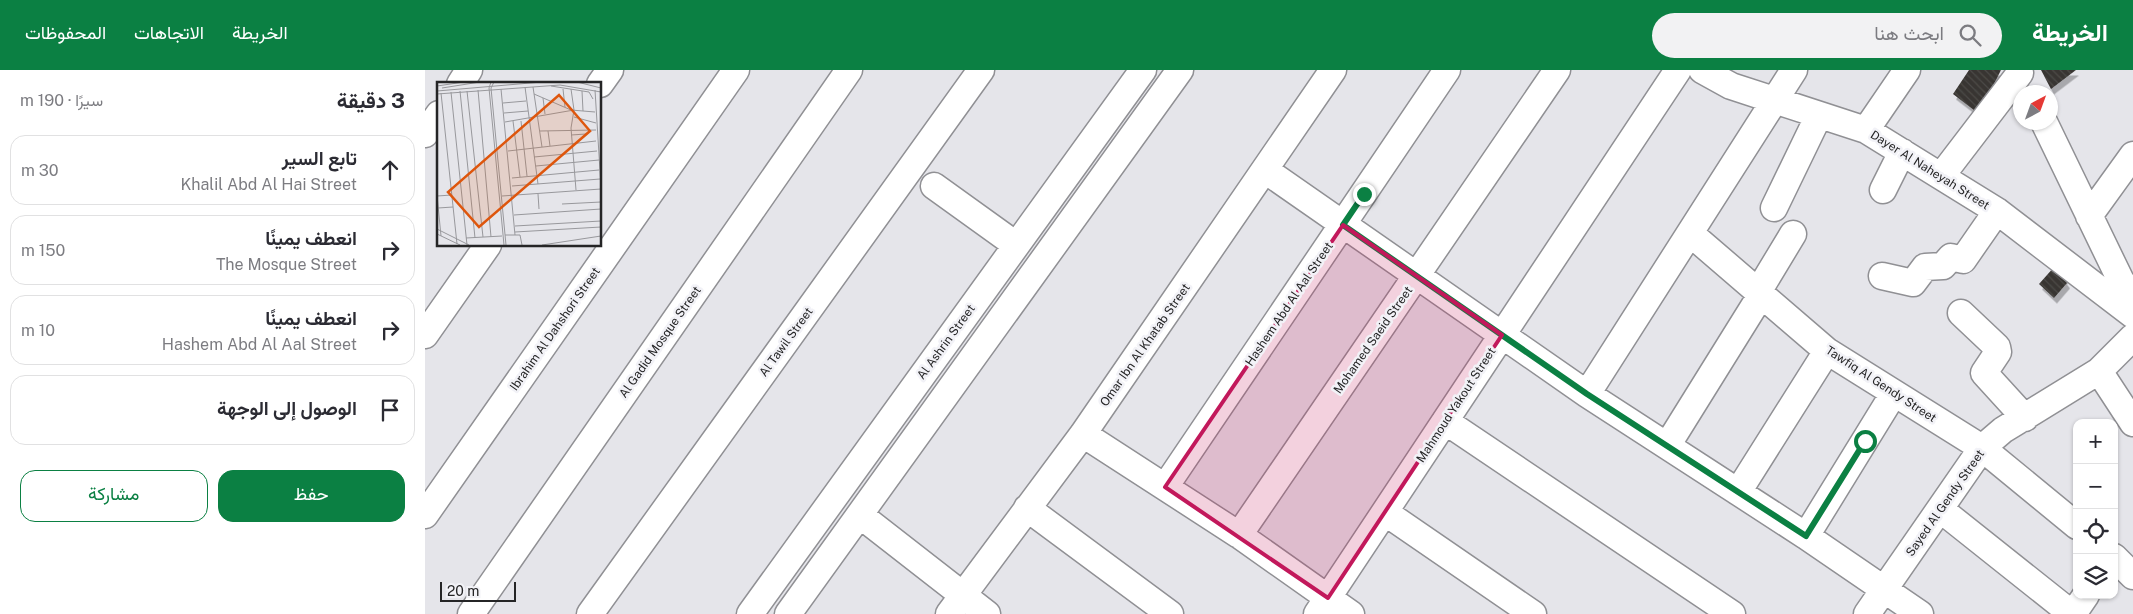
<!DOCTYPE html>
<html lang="ar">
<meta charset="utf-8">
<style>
body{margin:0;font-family:"Public Sans",Vazirmatn,sans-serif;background:#f2f2f3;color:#2b2b33;direction:rtl}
.controls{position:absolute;right:15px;bottom:15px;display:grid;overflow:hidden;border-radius:10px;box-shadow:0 1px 4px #0004}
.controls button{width:45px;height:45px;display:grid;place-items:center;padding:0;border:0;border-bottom:1px solid #e1e1e2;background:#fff;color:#2b2b33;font:25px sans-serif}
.compass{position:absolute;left:1588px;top:15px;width:45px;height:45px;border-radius:50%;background:#fff;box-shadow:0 1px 4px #0004;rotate:41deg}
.scale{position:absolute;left:15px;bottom:12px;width:76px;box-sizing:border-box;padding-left:5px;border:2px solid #252526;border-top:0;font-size:14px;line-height:18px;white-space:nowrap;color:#252526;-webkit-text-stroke:4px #f2f2f7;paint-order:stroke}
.stop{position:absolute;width:15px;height:15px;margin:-11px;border:4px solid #0b8043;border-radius:50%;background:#fff}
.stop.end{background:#0b8043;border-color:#fff;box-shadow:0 1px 5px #0008}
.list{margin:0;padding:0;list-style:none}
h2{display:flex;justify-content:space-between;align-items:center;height:65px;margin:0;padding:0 20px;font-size:21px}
h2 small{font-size:16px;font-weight:400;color:#7c7c81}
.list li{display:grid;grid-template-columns:32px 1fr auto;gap:15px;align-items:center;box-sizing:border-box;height:70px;margin:0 10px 10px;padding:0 10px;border:1px solid #e1e1e2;border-radius:15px}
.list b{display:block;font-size:19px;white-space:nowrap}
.list p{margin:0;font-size:16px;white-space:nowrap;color:#7c7c81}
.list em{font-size:16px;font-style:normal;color:#7c7c81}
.actions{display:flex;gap:10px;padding:15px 20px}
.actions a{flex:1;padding:11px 0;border:1px solid #0b8043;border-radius:15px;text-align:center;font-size:18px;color:#0b8043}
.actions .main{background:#0b8043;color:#fff}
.icon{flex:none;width:28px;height:28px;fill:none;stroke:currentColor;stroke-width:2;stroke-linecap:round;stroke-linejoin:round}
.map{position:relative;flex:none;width:1708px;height:544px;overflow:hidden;direction:ltr}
header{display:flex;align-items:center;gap:30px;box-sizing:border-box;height:70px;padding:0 25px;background:#0b8043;color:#fff}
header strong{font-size:24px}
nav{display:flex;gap:28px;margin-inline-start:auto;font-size:18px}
.search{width:350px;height:45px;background:#f2f2f3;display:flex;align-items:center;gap:12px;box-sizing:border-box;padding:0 18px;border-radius:28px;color:#7c7c81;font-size:19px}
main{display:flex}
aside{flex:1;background:#fff}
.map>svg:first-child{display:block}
.building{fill:url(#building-back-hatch);filter:url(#shadow)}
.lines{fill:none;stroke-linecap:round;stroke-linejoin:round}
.minor-casing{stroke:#909094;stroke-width:29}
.minor{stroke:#fff;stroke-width:26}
.route{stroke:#0b8043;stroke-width:6}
.marked{fill:#c2185b;fill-opacity:0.2;stroke:#c2185b;stroke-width:4;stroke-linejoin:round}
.labels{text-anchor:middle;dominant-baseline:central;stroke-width:5;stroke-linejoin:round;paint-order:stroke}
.street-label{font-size:12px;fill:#252526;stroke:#f2f2f7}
.inset-road{fill:none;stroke:#98989c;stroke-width:1}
.view{fill:#de560d;fill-opacity:0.15;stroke:#de560d;stroke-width:2.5}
.inset-edge{fill:none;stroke:#252526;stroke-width:2.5}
</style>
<header>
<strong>الخريطة</strong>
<div class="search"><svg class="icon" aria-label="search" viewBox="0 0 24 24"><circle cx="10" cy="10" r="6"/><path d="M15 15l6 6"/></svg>ابحث هنا</div>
<nav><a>الخريطة</a><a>الاتجاهات</a><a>المحفوظات</a></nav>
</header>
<main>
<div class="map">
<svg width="1708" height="544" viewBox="0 0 1708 544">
<defs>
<pattern id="building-back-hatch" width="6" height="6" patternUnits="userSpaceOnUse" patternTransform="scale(1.25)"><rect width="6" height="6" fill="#383532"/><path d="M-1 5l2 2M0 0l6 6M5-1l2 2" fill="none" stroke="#4c4a47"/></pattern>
<filter id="shadow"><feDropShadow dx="3" dy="5.5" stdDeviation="0" flood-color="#0004"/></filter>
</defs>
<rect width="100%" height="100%" fill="#e5e5ea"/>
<path class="building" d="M1544 0H1576L1554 44 1528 24Z
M1616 0H1651L1626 19Z
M1630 196 1642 205 1639 209 1642 213 1629 228 1614 214Z"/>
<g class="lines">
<g class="minor-casing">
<path id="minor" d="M1277 0 1306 16 1441 60 1572 141 1708 245
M35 14 44 0
M175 14 185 0
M1619 52 1695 209 1708 229
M1441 60 1482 0
M0 64 14 44
M840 100 1162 324 1381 466 1495 544
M1517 105 1595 3
M509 116 591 175
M1458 120 1477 82
M1349 138 1394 45
M1664 146 1708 85
M1266 164 1402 281 1557 378 1652 456
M1457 206 1488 213 1500 197 1518 196 1526 187 1538 190 1572 141
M1333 222 1368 164
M1536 243 1572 277 1573 282 1559 303 1600 348
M0 265 63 175
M1674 301 1708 353
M1162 324 1369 0
M1020 351 1307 544
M658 364 814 465 926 544
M1242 376 1336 225
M740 417 1022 0
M1313 422 1402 281
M602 438 745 544
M1515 439 1647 544
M961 443 1108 544
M0 445 311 0
M435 445 562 544
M814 465 1132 0
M1381 466 1469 323
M1689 487 1708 506
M46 544 424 0
M165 544 556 0
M325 544 718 0
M363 544 755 0
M524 544 658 364 908 0
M892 544 1253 0
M1442 544 1557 378 1578 360 1674 301 1708 267
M1648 544 1661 525"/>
</g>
<use href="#minor" class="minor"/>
</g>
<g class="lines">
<path class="route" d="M939 124 918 155 1162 324 1381 466 1440 371"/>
</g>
<path class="marked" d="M918 155 1077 265 903 528 740 417Z"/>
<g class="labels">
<g class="street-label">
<text transform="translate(1505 100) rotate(32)">Dayer Al Naheyah Street</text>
<text transform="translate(864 234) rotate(-56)">Hashem Abd Al Aal Street</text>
<text transform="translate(130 259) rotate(-55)">Ibrahim Al Dahshori Street</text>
<text transform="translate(948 270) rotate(-55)">Mohamed Saeid Street</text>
<text transform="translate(235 272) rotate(-55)">Al Gadid Mosque Street</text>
<text transform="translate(361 272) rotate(-54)">Al Tawil Street</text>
<text transform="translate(521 272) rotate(-54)">Al Ashrin Street</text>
<text transform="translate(720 275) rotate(-55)">Omar Ibn Al Khatab Street</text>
<text transform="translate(1456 314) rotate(33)">Tawfiq Al Gendy Street</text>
<text transform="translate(1031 335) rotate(-57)">Mahmoud Yakout Street</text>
<text transform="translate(1520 433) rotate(-55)">Sayed Al Gendy Street</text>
</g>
</g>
<g transform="translate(12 12)">
<rect width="164" height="164" fill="#e5e5ea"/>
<path class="inset-road" d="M54 0 52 6 67 163M57 0 54 6 69 163M140 0 164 6M0 4 27 0M114 4 152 10 156 17M88 5 101 102M96 5 105 65M5 6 43 0M64 7 78 153M126 7 128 25M134 7 137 28 134 46 139 108M41 8 54 155M158 8 164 105M0 9 105 0M23 9 38 156M30 9 46 155M145 9 146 29M14 10 30 163M4 11 20 162M0 12 123 3 164 10M97 12 134 28 158 30M106 16 108 32M66 21 89 19M67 31 91 29M137 35 159 41M76 39 83 95M84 39 90 94M68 40 137 28M103 49 159 48M111 49 113 64M134 53 149 52M71 69 159 59M97 75 160 69M99 84 162 78M75 96 162 88M75 104 163 97M101 112 102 127M0 113 4 154M0 114 15 113M65 114 164 107M125 122 164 120M1 126 16 125M77 133 164 127M78 144 164 139M0 147 32 163M78 150 164 145M0 152 23 163M68 153H83L85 163M29 156 65 154M105 163 164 154"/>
<path class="view" d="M122 13 153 49 42 145 11 110Z"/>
<rect width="164" height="164" class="inset-edge"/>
</g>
</svg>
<div class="controls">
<button>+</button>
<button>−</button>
<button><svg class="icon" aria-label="locate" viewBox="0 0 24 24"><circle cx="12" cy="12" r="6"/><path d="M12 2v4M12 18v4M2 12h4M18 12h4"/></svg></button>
<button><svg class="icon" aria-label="layers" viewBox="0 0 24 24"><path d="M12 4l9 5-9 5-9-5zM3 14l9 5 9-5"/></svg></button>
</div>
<svg class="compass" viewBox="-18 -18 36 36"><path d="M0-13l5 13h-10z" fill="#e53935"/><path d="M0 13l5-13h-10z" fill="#7c7c81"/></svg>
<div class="scale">20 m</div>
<div class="stop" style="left:1440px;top:371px"></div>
<div class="stop end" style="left:939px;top:124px"></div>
</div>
<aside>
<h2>3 دقيقة<small>سيرًا · 190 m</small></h2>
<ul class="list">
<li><svg class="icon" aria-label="ahead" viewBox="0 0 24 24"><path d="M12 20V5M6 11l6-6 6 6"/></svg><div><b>تابع السير</b><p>Khalil Abd Al Hai Street</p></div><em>30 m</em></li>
<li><svg class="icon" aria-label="right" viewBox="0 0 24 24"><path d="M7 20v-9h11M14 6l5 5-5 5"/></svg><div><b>انعطف يمينًا</b><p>The Mosque Street</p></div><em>150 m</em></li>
<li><svg class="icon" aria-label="right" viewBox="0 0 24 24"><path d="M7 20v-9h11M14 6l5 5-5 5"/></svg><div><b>انعطف يمينًا</b><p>Hashem Abd Al Aal Street</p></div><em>10 m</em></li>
<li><svg class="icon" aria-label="arrive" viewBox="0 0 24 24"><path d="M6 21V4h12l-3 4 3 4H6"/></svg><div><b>الوصول إلى الوجهة</b></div></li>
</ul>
<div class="actions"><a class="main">حفظ</a><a>مشاركة</a></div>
</aside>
</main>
